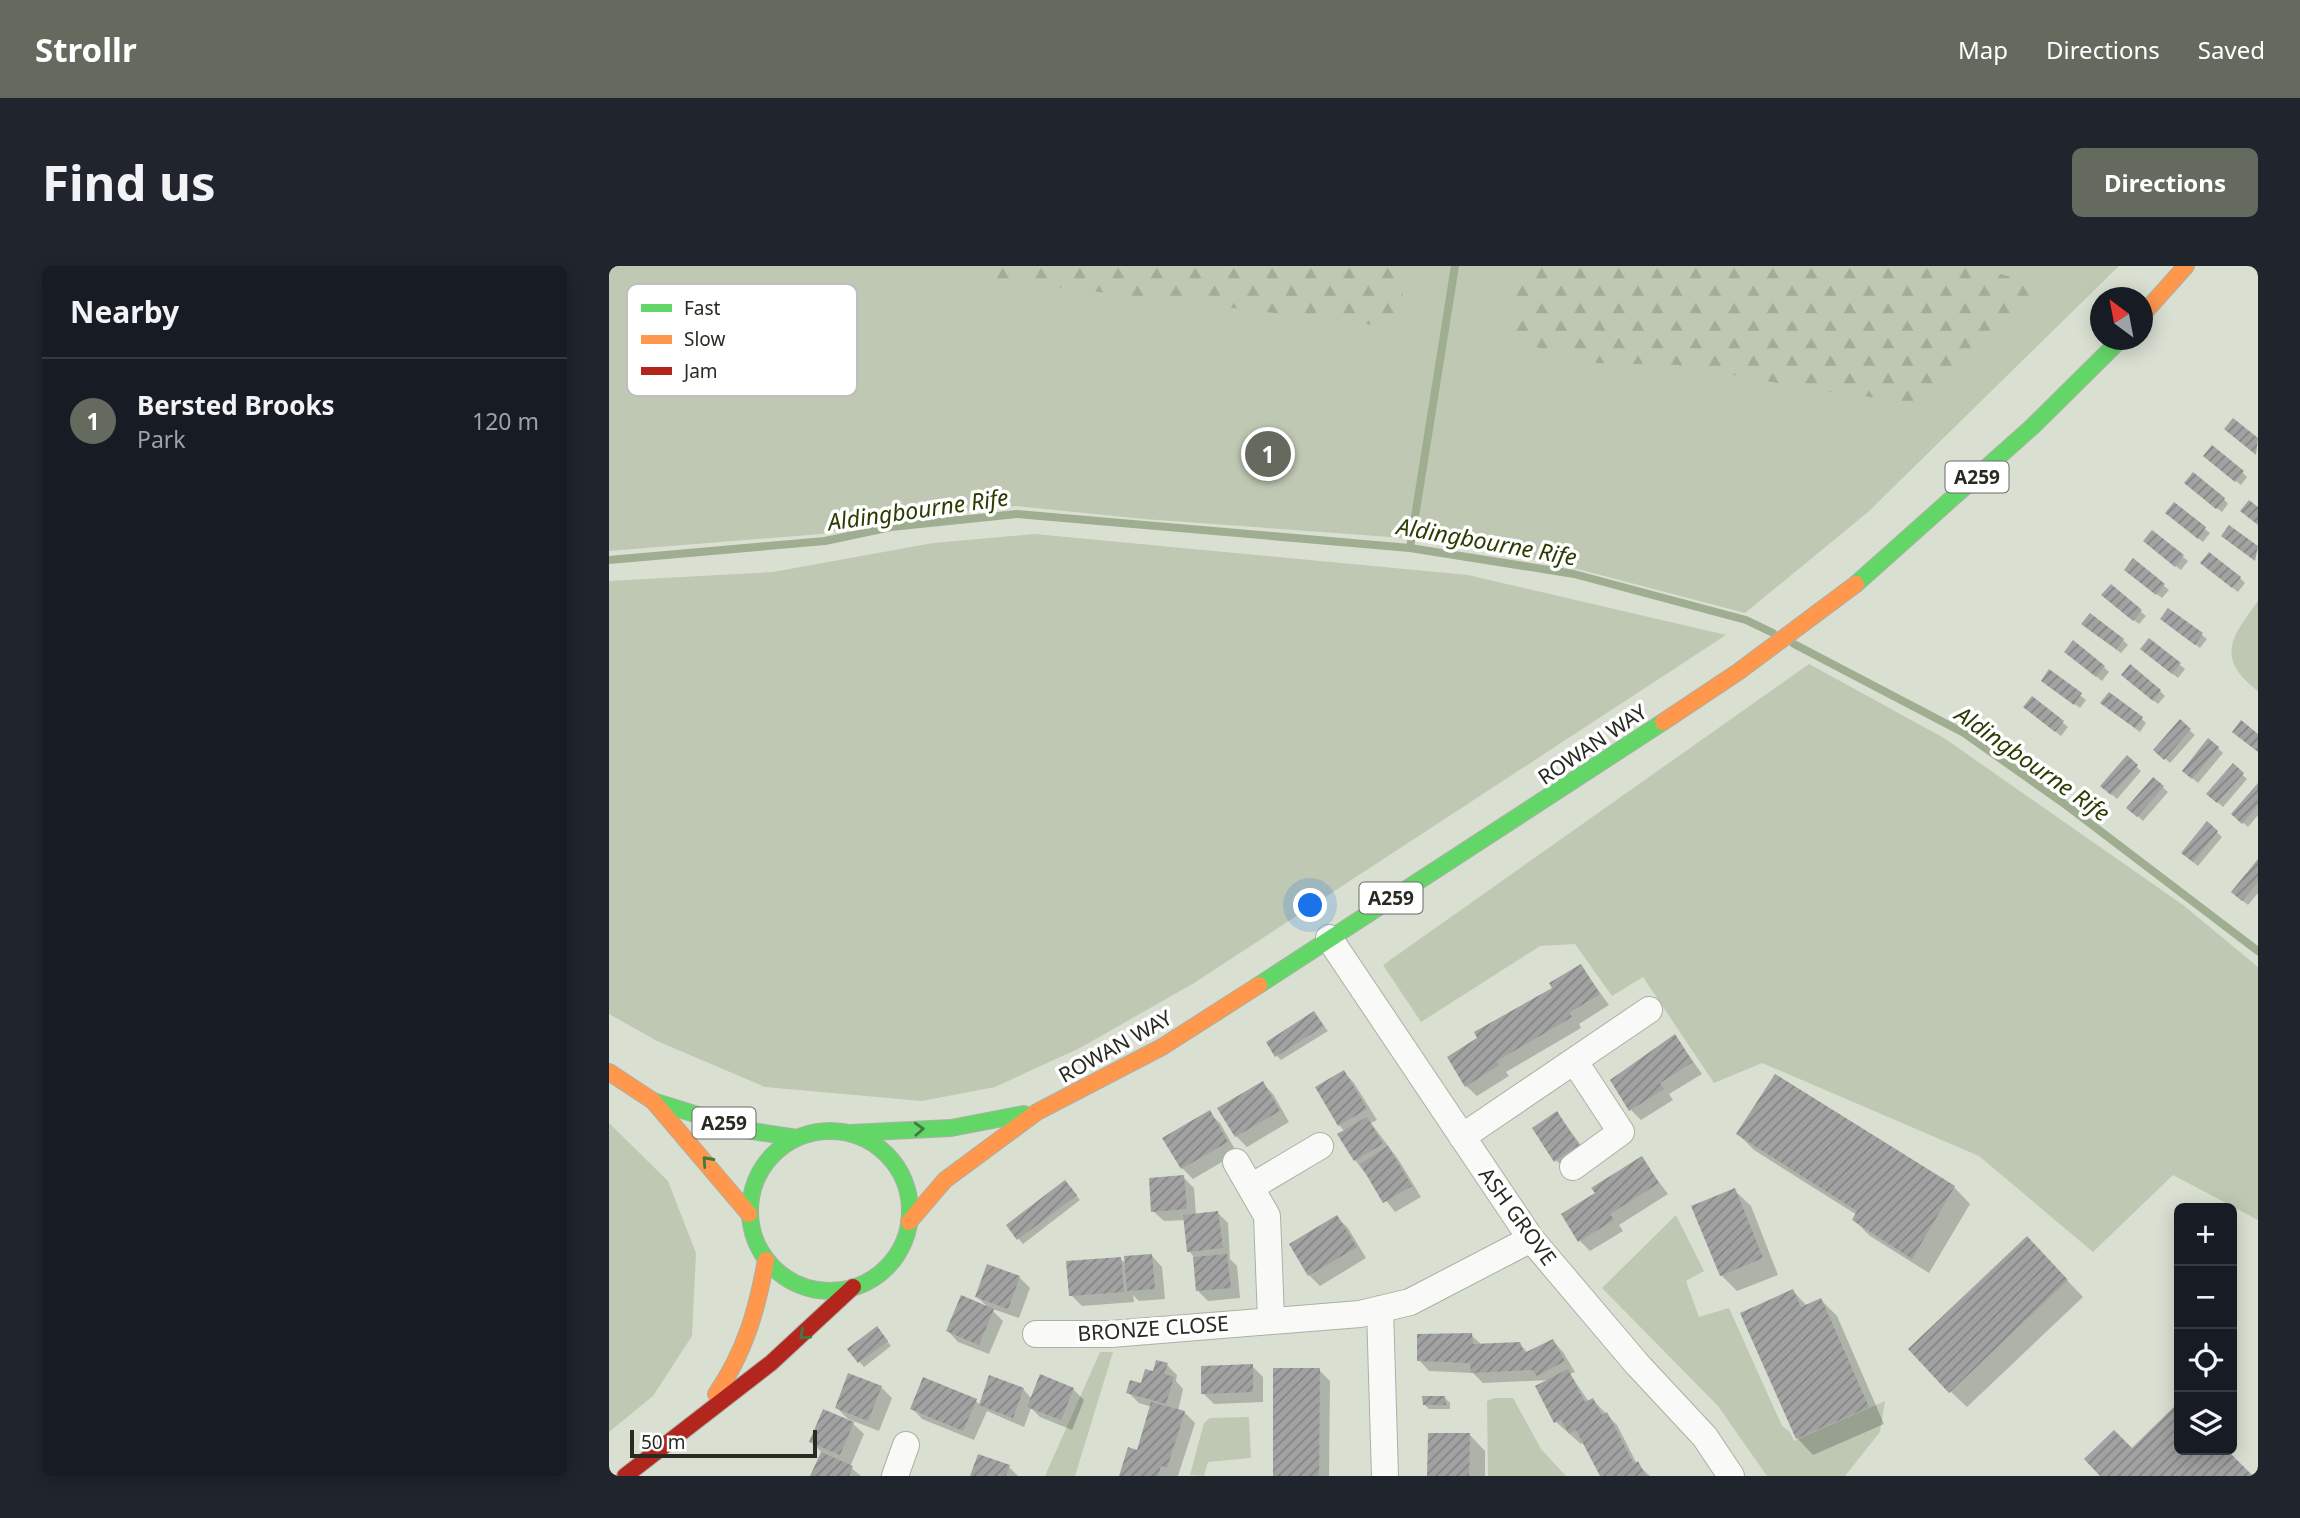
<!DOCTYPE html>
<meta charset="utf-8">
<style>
body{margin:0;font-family:"Noto Sans",sans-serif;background:#20242c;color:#f1f3f6}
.controls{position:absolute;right:21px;bottom:21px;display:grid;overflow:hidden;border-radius:10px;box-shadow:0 4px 18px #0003}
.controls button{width:63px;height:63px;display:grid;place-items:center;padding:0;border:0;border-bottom:2px solid #363941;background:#171b24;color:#f1f3f6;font:35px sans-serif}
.compass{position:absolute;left:1481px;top:21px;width:63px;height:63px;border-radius:50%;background:#171b24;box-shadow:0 4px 18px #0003;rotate:328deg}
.scale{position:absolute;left:21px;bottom:18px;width:187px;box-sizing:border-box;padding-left:7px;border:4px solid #272b21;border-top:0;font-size:19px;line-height:24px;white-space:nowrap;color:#272b21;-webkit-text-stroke:5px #fff;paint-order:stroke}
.you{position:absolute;left:702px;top:640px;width:24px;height:24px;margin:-18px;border:5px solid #fff;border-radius:50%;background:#1a73e8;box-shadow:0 0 0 10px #1a73e833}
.badge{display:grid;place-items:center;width:46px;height:46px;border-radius:50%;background:#656a5f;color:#fff;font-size:23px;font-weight:700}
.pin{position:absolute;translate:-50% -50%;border:4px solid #fff;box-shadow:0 2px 7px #0006}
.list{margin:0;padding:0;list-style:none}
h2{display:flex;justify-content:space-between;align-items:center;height:91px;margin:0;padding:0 28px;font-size:30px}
h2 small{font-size:23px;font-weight:400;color:#9ea1a6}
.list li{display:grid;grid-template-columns:46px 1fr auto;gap:21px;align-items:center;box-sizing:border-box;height:126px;padding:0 28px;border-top:2px solid #363941}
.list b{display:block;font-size:26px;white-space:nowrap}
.list p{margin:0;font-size:23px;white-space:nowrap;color:#9ea1a6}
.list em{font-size:23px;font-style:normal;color:#9ea1a6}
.icon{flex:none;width:38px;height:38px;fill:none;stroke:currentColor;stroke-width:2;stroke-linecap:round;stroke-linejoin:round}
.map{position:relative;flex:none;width:1649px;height:1210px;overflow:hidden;border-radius:10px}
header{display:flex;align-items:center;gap:42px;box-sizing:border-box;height:98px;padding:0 35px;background:#656a5f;color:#fff}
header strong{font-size:33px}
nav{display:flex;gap:38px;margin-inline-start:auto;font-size:24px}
.intro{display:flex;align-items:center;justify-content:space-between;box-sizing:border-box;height:168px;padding:0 42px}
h1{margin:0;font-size:49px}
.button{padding:18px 32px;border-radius:10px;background:#656a5f;color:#fff;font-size:24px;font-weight:700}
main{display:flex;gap:42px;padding:0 42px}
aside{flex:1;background:#171b24;border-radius:10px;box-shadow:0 4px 18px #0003}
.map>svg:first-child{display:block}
.green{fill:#bec8b3}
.forest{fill:url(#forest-firs)}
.shadow{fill:#0003}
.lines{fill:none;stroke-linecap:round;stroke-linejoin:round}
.stream{stroke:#9fad90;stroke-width:8}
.building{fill:url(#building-hatch)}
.street-casing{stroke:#aab0a5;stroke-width:28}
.fast-casing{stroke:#aab0a5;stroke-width:18}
.slow-casing{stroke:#aab0a5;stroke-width:18}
.jam-casing{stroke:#aab0a5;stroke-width:18}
.street{stroke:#f9faf8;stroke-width:26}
.fast{stroke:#63d668;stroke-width:16}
.slow{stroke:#ff974d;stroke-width:16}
.jam{stroke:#b3261e;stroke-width:16}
.oneway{stroke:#427841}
.labels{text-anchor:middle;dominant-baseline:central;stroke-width:7;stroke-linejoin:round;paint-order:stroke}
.shield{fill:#fff;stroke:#686b64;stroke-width:2}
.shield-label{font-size:19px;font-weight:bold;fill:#272b21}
.street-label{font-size:21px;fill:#272b21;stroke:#fff}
.water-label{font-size:23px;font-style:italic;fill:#2a3e04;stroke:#fff}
.key{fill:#fff;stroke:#bebfbc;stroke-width:2}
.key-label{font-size:19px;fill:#272b21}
</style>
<header>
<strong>Strollr</strong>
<nav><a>Map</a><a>Directions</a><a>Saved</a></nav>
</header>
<div class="intro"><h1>Find us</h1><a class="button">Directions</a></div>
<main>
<aside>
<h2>Nearby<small></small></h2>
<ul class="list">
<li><span class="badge">1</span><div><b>Bersted Brooks</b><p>Park</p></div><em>120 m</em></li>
</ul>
</aside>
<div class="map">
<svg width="1649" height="1210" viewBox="0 0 1649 1210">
<defs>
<pattern id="forest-firs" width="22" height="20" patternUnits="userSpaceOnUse" patternTransform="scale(1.75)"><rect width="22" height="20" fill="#bec8b3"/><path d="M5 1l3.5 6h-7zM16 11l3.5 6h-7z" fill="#a3ac9a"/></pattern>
<pattern id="building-hatch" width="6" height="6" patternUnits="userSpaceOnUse" patternTransform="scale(1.75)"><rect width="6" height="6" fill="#a2a2a3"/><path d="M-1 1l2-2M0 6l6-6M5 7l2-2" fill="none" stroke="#848484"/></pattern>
</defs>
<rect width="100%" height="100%" fill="#d9e0d2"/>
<path class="green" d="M0 0H1510L1259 246 1136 347 961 301 836 275 535 253 406 240 277 254 212 268 0 285Z
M426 268 859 309 1117 369 585 717 471 782 386 821 313 835 156 821 48 775 0 748V315L164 306 324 277Z
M1649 335V425C1606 392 1622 372 1649 335Z
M1200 398 1335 472 1574 639 1649 701V954L1564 909 1484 986 1370 890 1153 797 1105 817 1034 711 1003 730 966 678 931 680 812 756 774 699Z
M0 857 59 915 87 987 83 1070 44 1130 0 1166Z
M1067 949 1095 1005 1077 1015 1090 1051 1120 1042 1173 1160 1181 1166 1185 1175 1276 1135 1271 1166 1236 1210H1158L1109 1140 993 1022Z
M491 1086H504L466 1210H436Z
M885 1132H904L932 1183 957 1210H879L878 1135Z
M640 1151 642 1192 599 1196 595 1210 581 1209 595 1157 601 1152Z"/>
<path class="forest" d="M368 0H797L791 50 765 59 382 13Z
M908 0H1361L1436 20 1398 64 1330 127 1301 136 1213 125 1069 99 984 97 896 72Z"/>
<path class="shadow" d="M1601 195 1633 206 1638 211 1632 219Z
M1582 222 1615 233 1619 238 1613 246Z
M1566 239 1601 267 1594 276 1564 252Z
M1543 266 1579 295 1572 304 1541 280Z
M1525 295 1560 324 1553 332 1522 308Z
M1598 301 1631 312 1636 317 1629 326Z
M1502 321 1537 350 1530 358 1499 334Z
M1558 358 1593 369 1598 373 1591 382Z
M1479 363 1514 374 1519 379 1512 387Z
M1540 374 1576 403 1569 412 1538 388Z
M1462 390 1495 401 1500 406 1493 415Z
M1441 406 1477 434 1471 442 1439 419Z
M1519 414 1551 425 1556 430 1549 438Z
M1424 432 1459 461 1452 470 1421 445Z
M1498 442 1532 452 1537 457 1531 466Z
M1571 456 1586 469 1561 497 1547 484Z
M1609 482 1614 487 1589 517 1580 509Z
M1518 491 1532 505 1508 533 1493 520Z
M1624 500 1638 513 1614 541 1599 528Z
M1545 513 1559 526 1534 555 1520 542Z
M1649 520V549L1639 561 1624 548Z
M1608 566 1613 571 1589 600 1579 592Z
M1649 597V627L1639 639 1629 631Z
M972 700 1000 739 970 758 972 762 897 806 900 810 868 830 857 820 871 772 867 766 945 723Z
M705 747 719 765 672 794 668 790Z
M1066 770 1093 808 1060 828 1064 834 1032 854 1022 844Z
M735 806 745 817 768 854 762 857 789 893 812 931 786 946 746 894 736 866 730 859Z
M653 817 664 828 680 856 638 881 627 870Z
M600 847 611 857 628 887 584 913 573 902Z
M948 847 980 890 957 905 947 894Z
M1129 868 1345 921 1361 938 1320 1007 1261 970 1245 954 1248 949 1145 884Z
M1032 892 1059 928 1010 959 1014 965 981 985 971 975 988 928Z
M574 911 585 922 587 949 609 947 619 957 621 993 628 1000 631 1032 599 1035 588 1024 585 991 580 985 576 954 555 955 544 945Z
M461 921 471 934 414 978 399 960Z
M1125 924 1142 940 1169 1009 1128 1025 1112 1009Z
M728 951 739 962 757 992 711 1020 700 1009 682 979Z
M1434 989 1474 1031 1358 1141 1341 1125Z
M543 990 553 1001 556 1033 530 1035 524 1029 525 1036 473 1040 462 1029 511 992 518 999Z
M410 1011 421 1022 410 1052 381 1042 394 1055 380 1088 349 1076 339 1065 381 1043 368 1031Z
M1184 1025 1198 1040 1212 1034 1228 1050 1275 1158 1204 1189 1188 1172Z
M272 1067 282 1080 255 1101 240 1083Z
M862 1069 873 1079 911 1078 919 1087 944 1075 954 1086 966 1106 961 1108 980 1136 984 1134 1008 1159 1028 1198 1041 1210H993L975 1176 972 1178 947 1156 928 1121 941 1114 874 1117 864 1107 820 1105 810 1094Z
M558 1099 568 1109 567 1115 574 1123 569 1145 575 1146 586 1157 569 1210H512L530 1186 543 1141 530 1137 519 1126 533 1120Z
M643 1100 654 1111V1136L605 1138 594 1127Z
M710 1104 721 1115 720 1210H665Z
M272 1121 283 1132 270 1165 239 1153 255 1168 241 1201 252 1210H203L213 1187 202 1175 243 1157 228 1142Z
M414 1123 423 1133 464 1123 475 1134 463 1164 431 1151 422 1142 415 1161 378 1145 365 1174 313 1153 303 1142 367 1135 371 1139Z
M836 1132 841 1137V1143H820L815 1138Z
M860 1168 876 1185V1210H820Z
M400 1201 409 1210H362Z"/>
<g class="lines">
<path class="stream" d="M801 282 846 0
M0 294 216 275 282 261 408 248 801 282 965 308 1137 354 1164 367
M1185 378 1355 467 1457 539 1649 685"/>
</g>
<path class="building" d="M1624 152 1649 172 1647 189 1615 163Z
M1603 179 1635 205 1626 216 1594 190Z
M1584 206 1616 232 1607 243 1575 217Z
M1640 234 1649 241V259L1631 245Z
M1565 236 1597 261 1589 273 1556 247Z
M1620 259 1649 280 1646 295 1612 270Z
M1543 264 1575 289 1566 301 1534 275Z
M1600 286 1632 311 1623 322 1591 297Z
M1524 292 1556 318 1547 329 1515 304Z
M1502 318 1533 344 1524 355 1492 329Z
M1559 342 1594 367 1586 379 1551 353Z
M1481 347 1515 373 1507 383 1472 358Z
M1540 372 1572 397 1563 408 1531 383Z
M1464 374 1496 400 1487 411 1455 386Z
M1521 398 1552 424 1544 435 1512 409Z
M1440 403 1473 427 1465 439 1432 415Z
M1500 426 1534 451 1526 462 1491 437Z
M1423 430 1455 455 1446 466 1414 441Z
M1571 453 1582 463 1555 494 1544 484Z
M1632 454 1649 468V486L1623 466Z
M1599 472 1610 481 1583 513 1573 505Z
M1518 489 1529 499 1502 529 1491 520Z
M1624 497 1635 507 1608 537 1597 528Z
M1544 511 1555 520 1528 551 1517 542Z
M1649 517V539L1633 558 1622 548Z
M1598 555 1609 565 1584 596 1572 587Z
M1649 593V616L1633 635 1622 626Z
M972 698 991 728 960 747 963 751 888 795 890 799 856 821 838 791 868 772 865 766 943 722 940 717Z
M705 745 715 760 666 791 657 776Z
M1066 768 1084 796 1051 817 1055 823 1020 845 1001 814Z
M735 804 758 843 729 860 706 821Z
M1166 808 1346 920 1303 993 1243 954 1248 945 1127 868Z
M654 815 671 845 626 871 608 842Z
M601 844 619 876 572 903 553 872Z
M948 845 970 879 945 896 923 862Z
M758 851 774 878 745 895 728 868Z
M779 880 803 920 774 937 751 898Z
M1033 890 1050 917 1001 948 1005 954 969 976 952 948 986 927 982 922Z
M575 909 578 943 542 946 540 912Z
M456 914 468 929 408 974 397 959Z
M1126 922 1154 992 1111 1010 1082 940Z
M609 945 614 982 578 986 574 949Z
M728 949 748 981 699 1010 680 978Z
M1418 970 1459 1014 1340 1127 1299 1083Z
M543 988 546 1023 518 1025 515 990Z
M618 988 622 1022 587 1025 584 991Z
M512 991 515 1026 460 1030 457 995Z
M378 998 411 1010 399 1043 366 1031Z
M1184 1023 1192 1041 1212 1032 1260 1141 1187 1173 1131 1047Z
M352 1029 385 1043 370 1079 337 1065Z
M268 1060 279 1075 249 1097 238 1083Z
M863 1067 864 1078 911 1076 915 1087 944 1073 956 1095 928 1110 923 1104 862 1107 861 1097 808 1095V1068Z
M547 1094 559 1097 555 1108 565 1111 557 1138 517 1127 521 1114 532 1117 536 1103 544 1105Z
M644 1098V1126L592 1128V1100Z
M664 1102H711L710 1210H664Z
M959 1103 976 1136 984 1132 993 1149 998 1146 1025 1198 1029 1195 1037 1210H991L967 1164 960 1168 952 1154 945 1157 926 1120Z
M239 1107 273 1120 259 1155 226 1142Z
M431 1108 465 1122 452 1154 418 1141Z
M380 1109 415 1122 404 1152 370 1139Z
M314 1111 368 1133 354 1165 301 1143Z
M813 1130H836L837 1139H814Z
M542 1136 576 1145 558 1202 552 1200 549 1210H510L519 1181 528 1184Z
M1570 1136V1184H1618L1644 1210H1491L1475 1193 1505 1164 1523 1182Z
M214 1143 245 1156 231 1189 200 1176Z
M819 1167H861L860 1210H818Z
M212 1186 244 1200 240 1210H201Z
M369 1188 401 1199 397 1210H361Z"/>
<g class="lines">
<g class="street-casing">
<path id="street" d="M720 672 922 973 1028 1098 1096 1171 1122 1210
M853 871 1040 744
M627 896 658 950 662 1053
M964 901 1012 866 966 796
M642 921 711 880
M771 1043 776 1210
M427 1068H502L751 1048 801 1036 922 973
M286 1210 297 1179"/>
</g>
<g class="fast-casing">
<path id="fast" d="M1247 318 1423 161 1511 74
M650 719 1054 456
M44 835 137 864 188 872
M141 945a80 80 0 1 1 160 0a80 80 0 1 1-160 0Z
M242 867 342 862 415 848"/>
</g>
<g class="slow-casing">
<path id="slow" d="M1534 48 1577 0
M1054 456 1129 406 1247 318
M0 806 44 835 140 948
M300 956 336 914 428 846 553 781 650 719
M107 1128C136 1086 148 1044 157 994"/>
</g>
<g class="jam-casing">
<path id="jam" d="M16 1210 162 1097 244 1021"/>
</g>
<use href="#street" class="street"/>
<use href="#fast" class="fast"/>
<use href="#slow" class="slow"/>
<use href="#jam" class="jam"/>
</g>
<defs><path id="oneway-chevron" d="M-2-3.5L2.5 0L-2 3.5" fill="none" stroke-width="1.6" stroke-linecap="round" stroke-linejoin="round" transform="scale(1.75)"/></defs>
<g class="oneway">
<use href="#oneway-chevron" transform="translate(310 863) rotate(-3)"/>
<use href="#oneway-chevron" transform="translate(98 895) rotate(-132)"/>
<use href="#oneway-chevron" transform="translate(195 1069) rotate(138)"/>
</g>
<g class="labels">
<g class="shield">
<rect x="1336.5" y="195.5" width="63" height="31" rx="5"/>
<rect x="750.5" y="616.5" width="63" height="31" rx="5"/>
<rect x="83.5" y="841.5" width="63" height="31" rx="5"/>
</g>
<g class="shield-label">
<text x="1368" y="211">A259</text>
<text x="782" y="632">A259</text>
<text x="115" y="857">A259</text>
</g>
<g class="street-label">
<text transform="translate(983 478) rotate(-34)">ROWAN WAY</text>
<text transform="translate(506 780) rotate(-29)">ROWAN WAY</text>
<text transform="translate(909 950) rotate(54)">ASH GROVE</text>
<text transform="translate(544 1062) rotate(-4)">BRONZE CLOSE</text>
</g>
<g class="water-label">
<text transform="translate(309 243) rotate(-8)">Aldingbourne Rife</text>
<text transform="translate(878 275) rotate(10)">Aldingbourne Rife</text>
<text transform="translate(1424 497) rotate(35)">Aldingbourne Rife</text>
</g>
</g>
<rect x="18" y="18" width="230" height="112" rx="10" class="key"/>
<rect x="32" y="38" width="31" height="8" fill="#63d668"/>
<rect x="32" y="69" width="31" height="9" fill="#ff974d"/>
<rect x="32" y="101" width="31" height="8" fill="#b3261e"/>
<g class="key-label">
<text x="75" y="49">Fast</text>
<text x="75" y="80">Slow</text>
<text x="75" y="112">Jam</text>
</g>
</svg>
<div class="controls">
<button>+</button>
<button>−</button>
<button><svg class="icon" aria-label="locate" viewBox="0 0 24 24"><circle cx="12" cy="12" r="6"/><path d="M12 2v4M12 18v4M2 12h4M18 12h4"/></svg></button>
<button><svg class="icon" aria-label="layers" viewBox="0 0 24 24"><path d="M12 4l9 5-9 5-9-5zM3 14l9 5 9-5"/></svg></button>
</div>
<svg class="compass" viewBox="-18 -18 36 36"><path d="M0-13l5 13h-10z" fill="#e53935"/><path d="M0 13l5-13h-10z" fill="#9ea1a6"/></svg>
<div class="scale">50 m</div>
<div class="you"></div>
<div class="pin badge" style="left:659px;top:188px">1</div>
</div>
</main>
